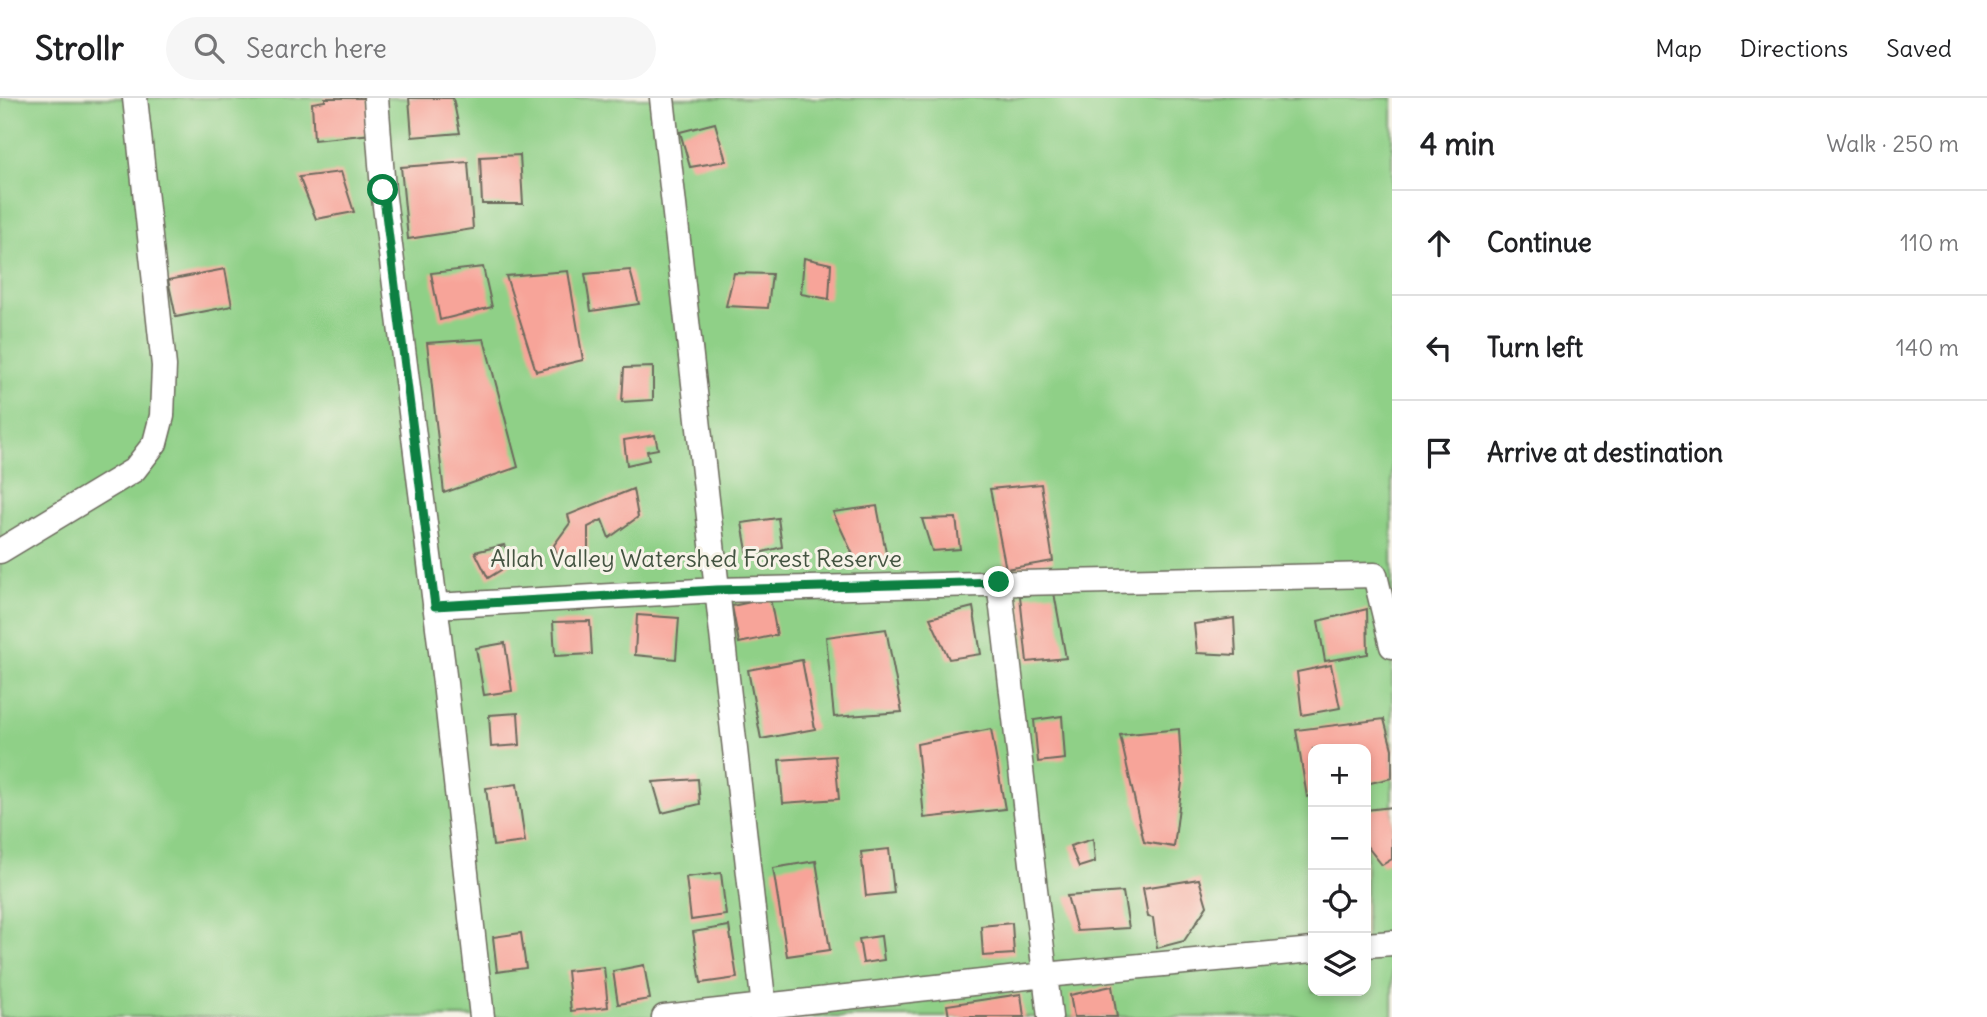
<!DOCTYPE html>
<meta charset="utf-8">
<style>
body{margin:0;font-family:Delius,sans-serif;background:#f6f6f6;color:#202124}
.controls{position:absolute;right:21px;bottom:21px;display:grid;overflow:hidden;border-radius:14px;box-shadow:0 4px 10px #0003}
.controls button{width:63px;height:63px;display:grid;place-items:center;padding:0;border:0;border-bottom:2px solid #e0e0e0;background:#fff;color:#202124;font:35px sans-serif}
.stop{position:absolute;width:21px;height:21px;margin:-16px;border:5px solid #0b8043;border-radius:50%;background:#fff}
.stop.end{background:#0b8043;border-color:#fff;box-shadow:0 2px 7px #0008}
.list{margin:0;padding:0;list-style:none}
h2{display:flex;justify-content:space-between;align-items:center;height:91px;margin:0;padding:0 28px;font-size:30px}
h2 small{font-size:23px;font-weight:400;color:#757577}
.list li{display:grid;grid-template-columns:46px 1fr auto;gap:21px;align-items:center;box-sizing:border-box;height:105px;padding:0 28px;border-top:2px solid #e0e0e0}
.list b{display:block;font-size:26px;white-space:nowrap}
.list em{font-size:23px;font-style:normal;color:#757577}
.icon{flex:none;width:38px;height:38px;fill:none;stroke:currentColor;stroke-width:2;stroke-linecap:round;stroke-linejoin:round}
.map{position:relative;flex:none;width:1392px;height:919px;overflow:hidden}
header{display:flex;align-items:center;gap:42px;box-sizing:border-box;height:98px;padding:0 35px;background:#fff;border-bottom:2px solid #e0e0e0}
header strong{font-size:33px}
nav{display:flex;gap:38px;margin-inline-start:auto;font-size:24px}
.search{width:490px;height:63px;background:#f6f6f6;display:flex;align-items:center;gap:18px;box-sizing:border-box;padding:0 24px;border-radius:38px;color:#757577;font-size:26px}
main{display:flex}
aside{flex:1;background:#fff}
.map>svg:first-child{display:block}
.green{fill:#8fd087;stroke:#5d7e59;stroke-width:2;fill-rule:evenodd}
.building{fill:#f7a499}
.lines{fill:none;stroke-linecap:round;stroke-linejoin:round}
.minor-casing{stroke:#6c6a5d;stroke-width:27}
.minor{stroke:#fff;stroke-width:24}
.route{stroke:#0b8043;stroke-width:9}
.labels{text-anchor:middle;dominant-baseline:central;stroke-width:6;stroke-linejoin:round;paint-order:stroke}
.park-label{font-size:24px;fill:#445442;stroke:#f7f3e8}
</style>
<header>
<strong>Strollr</strong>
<div class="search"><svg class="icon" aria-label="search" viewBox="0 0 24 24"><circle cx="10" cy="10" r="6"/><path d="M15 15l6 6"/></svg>Search here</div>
<nav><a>Map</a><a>Directions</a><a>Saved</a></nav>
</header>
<main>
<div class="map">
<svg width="1392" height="919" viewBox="0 0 1392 919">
<rect width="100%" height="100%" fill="#f7f3e8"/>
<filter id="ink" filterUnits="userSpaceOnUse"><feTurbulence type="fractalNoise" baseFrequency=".0143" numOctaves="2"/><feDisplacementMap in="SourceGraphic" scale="14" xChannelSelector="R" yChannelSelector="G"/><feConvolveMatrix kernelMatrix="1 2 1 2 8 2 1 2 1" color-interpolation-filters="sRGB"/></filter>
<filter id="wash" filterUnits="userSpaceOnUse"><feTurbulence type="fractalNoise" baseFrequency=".00686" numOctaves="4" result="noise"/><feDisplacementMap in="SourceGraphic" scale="28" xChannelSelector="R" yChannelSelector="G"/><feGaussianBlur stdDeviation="1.57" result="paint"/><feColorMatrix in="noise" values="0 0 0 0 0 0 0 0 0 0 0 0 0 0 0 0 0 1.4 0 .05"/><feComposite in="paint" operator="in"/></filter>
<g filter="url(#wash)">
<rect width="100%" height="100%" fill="#e6dfba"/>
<path class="green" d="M0 0H1392V919H0ZM1313 651H1366V893H1313Z"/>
<g id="blocks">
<path class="building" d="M325 0H366L372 36 314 42 312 5 325 3Z
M409 0H453L460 35 412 39Z
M715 25 726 63 690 69 680 34Z
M520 57 523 106H482L480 59Z
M468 64 473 131 408 141 401 69Z
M341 74 354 114 316 121 299 79Z
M804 160 831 166 829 201 801 196Z
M483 169 492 209 440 222 431 175Z
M225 171 232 208 176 219 168 182Z
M630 172 639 206 591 213 585 176Z
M568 173 583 262 536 273 506 178Z
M734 175 772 176 768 210 726 208Z
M484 241 518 369 444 395 427 245Z
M653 269V302L622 304 624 270Z
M655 337 658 351 647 353 649 362 627 367 624 342Z
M1041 386 1053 463 1006 471 990 391Z
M633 391 638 419 609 440 602 422 588 429V461L559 463 554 447 570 425 568 417Z
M877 408 887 460 856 463 833 414Z
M778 420 782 449 748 458 742 425Z
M956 420 960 451 932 453 922 421Z
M504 447 512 465 488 480 475 454Z
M1054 495 1066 560 1027 564 1020 498Z
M770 500 777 537 739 545 732 508Z
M973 509 981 556 949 561 930 520Z
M1367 511 1368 556 1325 563 1318 523Z
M637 517 679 520 676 561 635 557Z
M1234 520 1236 557 1197 555 1194 526Z
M590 523 592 556 555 558 553 524Z
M886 531 902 614 834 619 826 539Z
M505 545 512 593 484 597 476 550Z
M802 562 815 631 761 641 748 572Z
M1331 567 1340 610 1302 617 1297 574Z
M518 615 520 647 491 649 489 617Z
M1062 618 1065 661 1038 664 1034 622Z
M1384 621 1392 651V680L1366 686V651H1313V697L1307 699 1296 632Z
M991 631 1005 711 924 720 917 646Z
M1179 631 1182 684 1174 749 1144 744 1120 637Z
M835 658 839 701 783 705 779 662Z
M698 681 700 706 662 715 653 684Z
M517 686 525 744 493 748 486 690Z
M1392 709V761L1382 767 1366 747V712Z
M1093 741 1095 764 1079 769 1070 748Z
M889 751 894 795 866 798 861 754Z
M816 763 830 852 787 858 773 770Z
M721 775 726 817 691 822 686 779Z
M1199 781 1207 808 1184 843 1157 850 1153 820 1148 819 1143 790Z
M1123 794 1129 830 1077 833 1067 798Z
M1012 825 1014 856 983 858 981 828Z
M729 828 737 880 701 885 693 834Z
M521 835 526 870 497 874 493 839Z
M881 838 884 862 863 865 859 841Z
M644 867 650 901 618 906 613 873Z
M604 869 608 909 571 913 567 873Z
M1112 888 1117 919H1074L1070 897Z
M1021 896 1024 919H949L947 907Z"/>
</g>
</g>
<g filter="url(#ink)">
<use href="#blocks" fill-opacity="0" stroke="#6c6a5d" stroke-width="2"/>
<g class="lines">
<g class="minor-casing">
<path id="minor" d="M376 0 383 92 445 585 482 919
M662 0 765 919
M0 453 134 372 155 345 162 318 164 268 135 0
M999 484 1050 919
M435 508 717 492 1375 477 1392 548
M1366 847 1392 845
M664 919 1045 877 1313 852"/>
</g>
<use href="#minor" class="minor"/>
</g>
</g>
<g class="lines" filter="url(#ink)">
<path class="route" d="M383 92 435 508 717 492 999 484"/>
</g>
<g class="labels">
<g class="park-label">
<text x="696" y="460">Allah Valley Watershed Forest Reserve</text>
</g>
</g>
</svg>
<div class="controls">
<button>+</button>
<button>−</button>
<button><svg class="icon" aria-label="locate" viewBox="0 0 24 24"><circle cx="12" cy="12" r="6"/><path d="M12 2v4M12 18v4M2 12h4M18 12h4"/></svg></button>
<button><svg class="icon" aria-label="layers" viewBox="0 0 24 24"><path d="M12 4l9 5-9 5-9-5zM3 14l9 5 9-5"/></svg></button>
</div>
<div class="stop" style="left:383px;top:92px"></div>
<div class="stop end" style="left:999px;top:484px"></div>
</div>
<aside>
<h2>4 min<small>Walk · 250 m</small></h2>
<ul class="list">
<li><svg class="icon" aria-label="ahead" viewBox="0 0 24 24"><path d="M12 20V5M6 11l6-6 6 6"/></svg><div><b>Continue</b></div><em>110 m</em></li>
<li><svg class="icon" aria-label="left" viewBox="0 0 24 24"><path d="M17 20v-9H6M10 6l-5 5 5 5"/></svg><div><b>Turn left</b></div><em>140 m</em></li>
<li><svg class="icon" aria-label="arrive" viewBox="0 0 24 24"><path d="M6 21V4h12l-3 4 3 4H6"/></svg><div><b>Arrive at destination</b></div></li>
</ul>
</aside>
</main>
